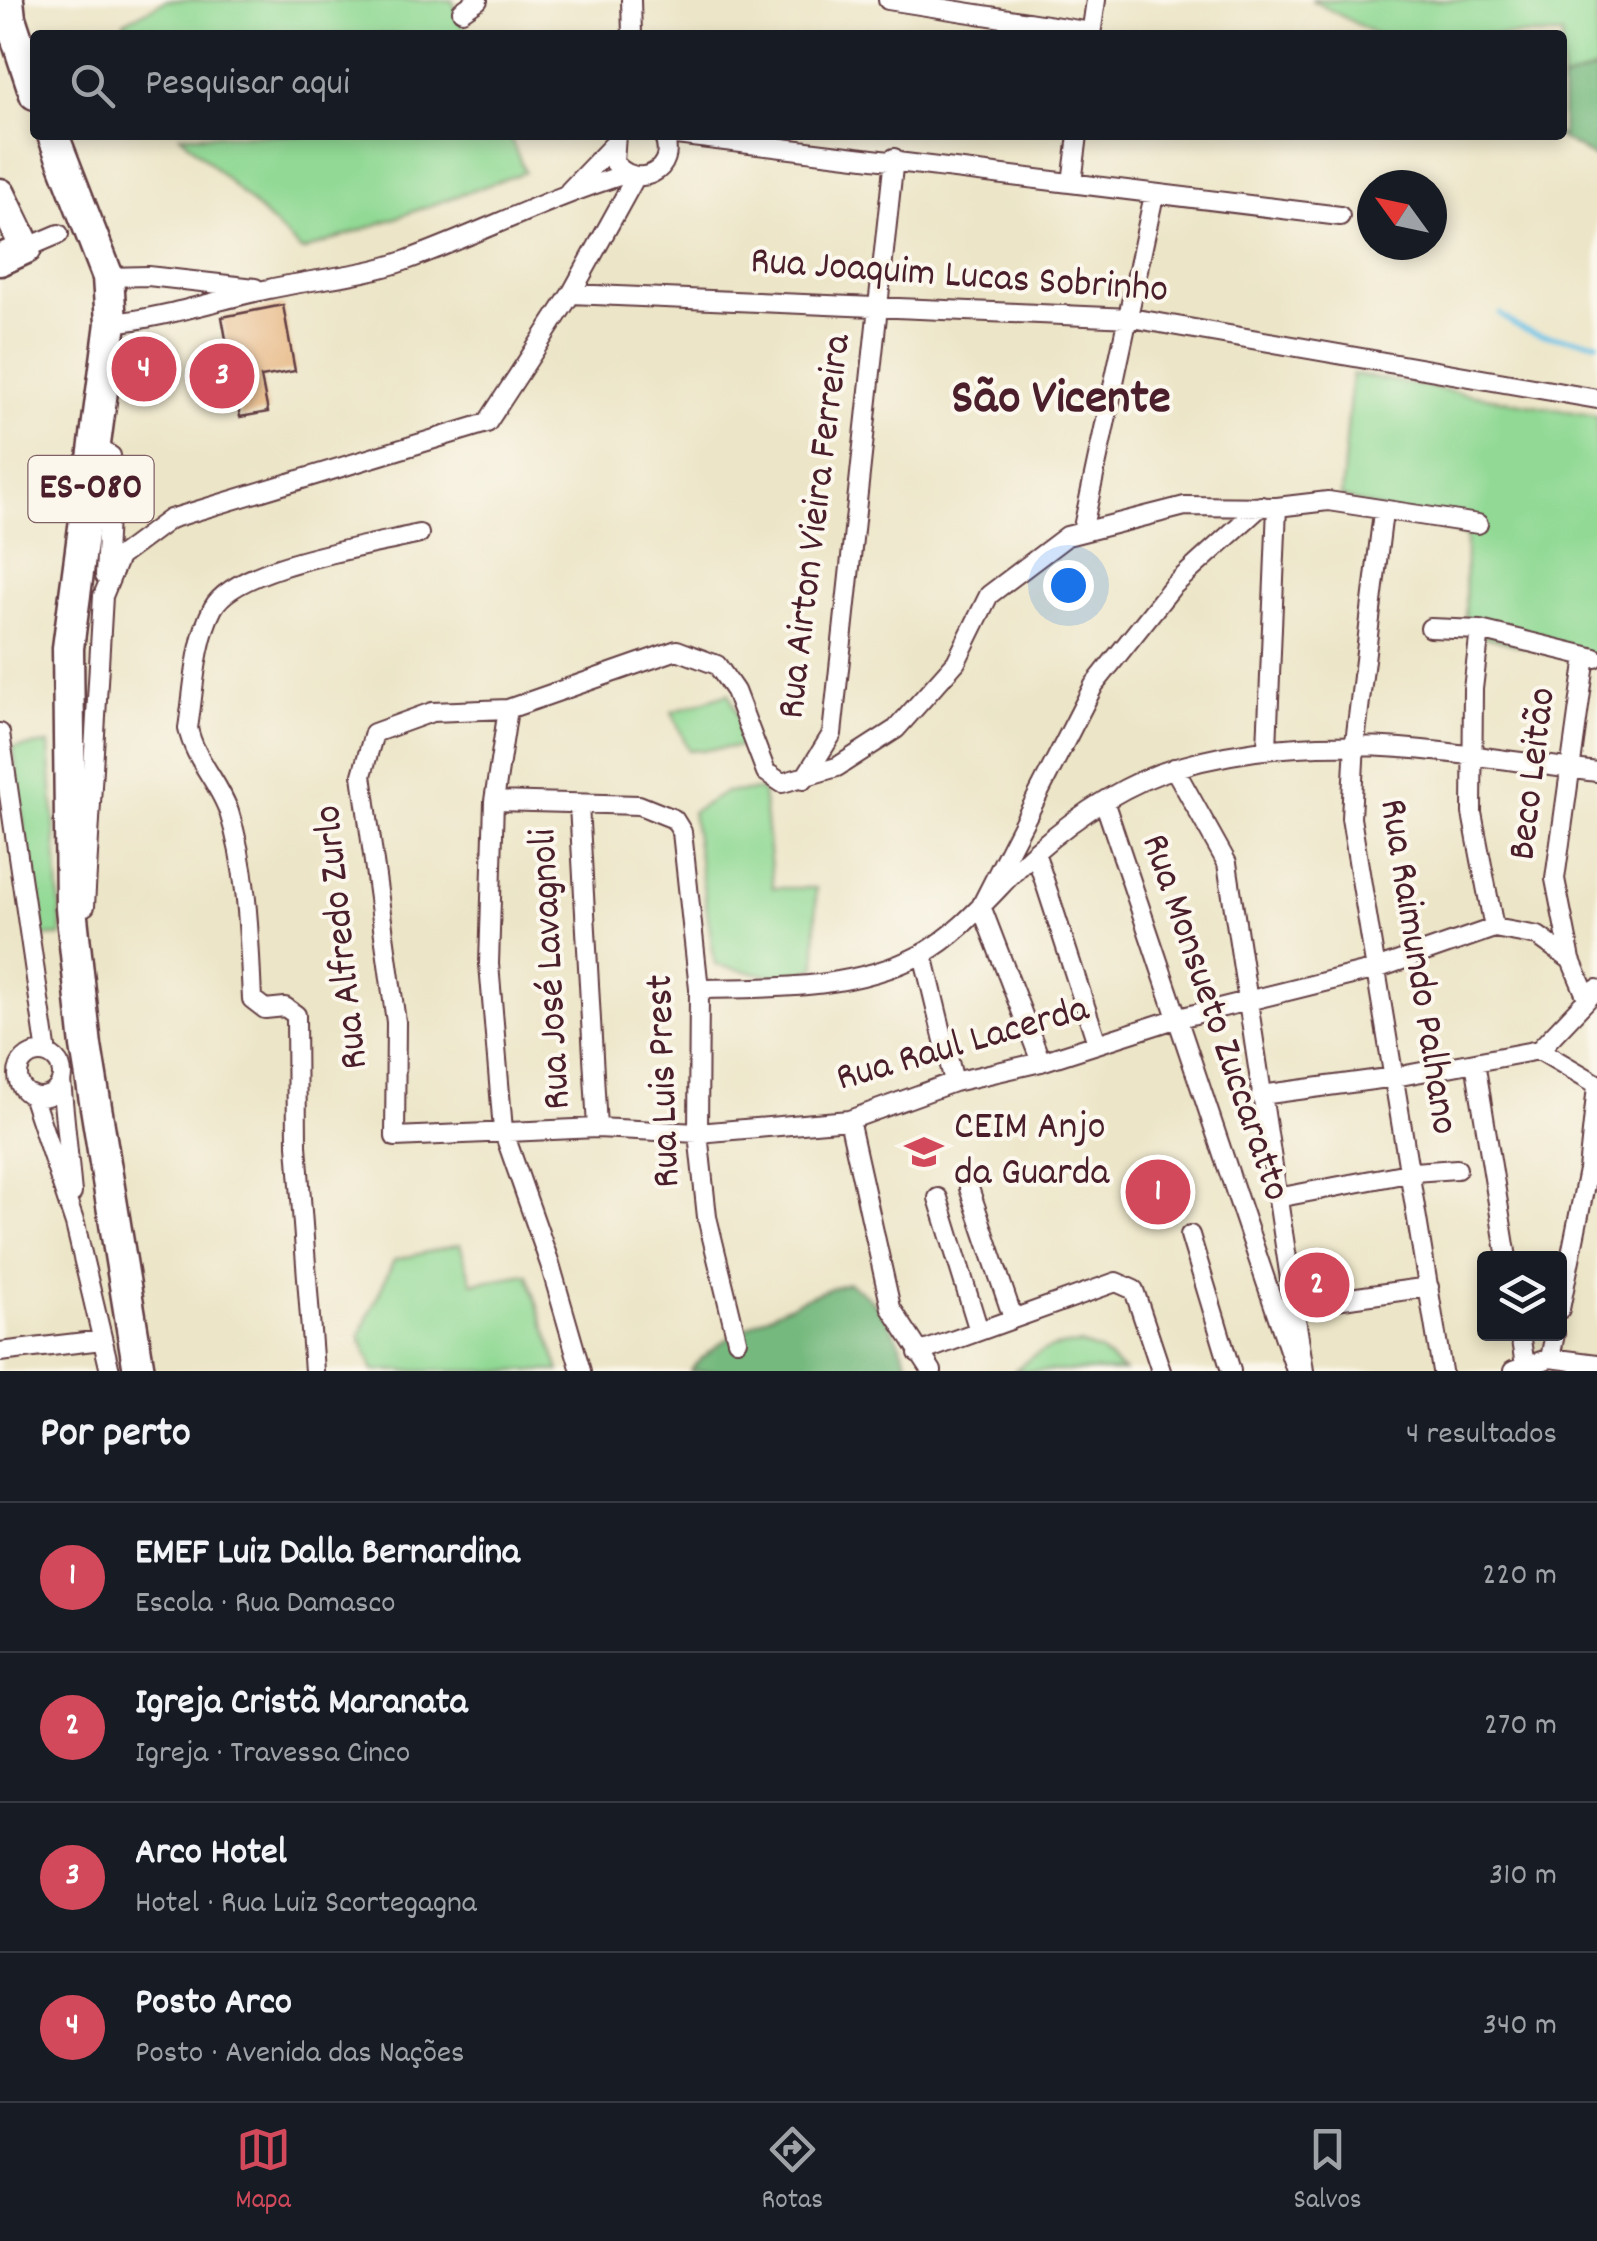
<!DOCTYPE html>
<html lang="pt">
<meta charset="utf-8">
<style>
body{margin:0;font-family:Dekko,sans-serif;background:#20242c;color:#f1f3f6}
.controls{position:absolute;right:30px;bottom:30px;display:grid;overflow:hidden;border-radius:10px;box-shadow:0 5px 15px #0003}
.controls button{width:90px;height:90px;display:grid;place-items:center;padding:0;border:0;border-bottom:2px solid #363941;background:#171b24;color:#f1f3f6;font:50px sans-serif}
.compass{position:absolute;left:1357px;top:170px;width:90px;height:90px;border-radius:50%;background:#171b24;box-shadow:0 5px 15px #0003;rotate:303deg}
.you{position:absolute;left:1068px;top:585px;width:35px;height:35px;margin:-25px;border:8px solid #fff;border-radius:50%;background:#1a73e8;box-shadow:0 0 0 15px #1a73e833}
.badge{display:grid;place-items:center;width:65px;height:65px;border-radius:50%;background:#d1495b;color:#fff;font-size:32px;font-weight:700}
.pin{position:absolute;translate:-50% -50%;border:5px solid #fff;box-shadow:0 2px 10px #0006}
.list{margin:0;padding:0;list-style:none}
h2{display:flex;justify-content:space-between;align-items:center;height:130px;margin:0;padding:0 40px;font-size:42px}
h2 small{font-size:32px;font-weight:400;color:#9ea1a6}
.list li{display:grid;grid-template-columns:65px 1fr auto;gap:30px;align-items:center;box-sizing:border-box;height:150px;padding:0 40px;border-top:2px solid #363941}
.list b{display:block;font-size:38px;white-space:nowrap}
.list p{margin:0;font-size:32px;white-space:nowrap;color:#9ea1a6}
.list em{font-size:32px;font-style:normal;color:#9ea1a6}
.icon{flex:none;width:55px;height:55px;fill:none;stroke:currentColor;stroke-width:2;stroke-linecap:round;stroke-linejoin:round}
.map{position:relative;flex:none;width:1597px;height:1371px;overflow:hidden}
.search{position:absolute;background:#171b24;box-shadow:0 5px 15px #0003;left:30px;right:30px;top:30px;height:110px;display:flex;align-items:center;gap:25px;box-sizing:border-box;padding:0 35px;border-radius:10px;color:#9ea1a6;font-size:38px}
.sheet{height:730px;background:#171b24}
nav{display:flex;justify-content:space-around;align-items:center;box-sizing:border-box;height:140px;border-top:2px solid #363941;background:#171b24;font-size:28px;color:#9ea1a6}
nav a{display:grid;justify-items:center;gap:5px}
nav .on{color:#d1495b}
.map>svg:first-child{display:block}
.green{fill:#91d994;stroke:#6e7c60;stroke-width:2.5}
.forest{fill:#74b97e;stroke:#5f6c54;stroke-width:2.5}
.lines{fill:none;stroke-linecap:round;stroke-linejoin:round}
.stream{stroke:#69c1e6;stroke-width:5}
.building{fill:#e4af77}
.minor-casing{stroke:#623d42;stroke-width:22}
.primary-casing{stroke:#623d42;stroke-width:35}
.minor{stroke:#fff;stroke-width:18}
.primary{stroke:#fff;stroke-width:30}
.labels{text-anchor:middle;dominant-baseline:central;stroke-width:8;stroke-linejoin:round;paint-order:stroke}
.shield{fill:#fbf7ec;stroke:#7f6065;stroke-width:2.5}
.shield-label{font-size:38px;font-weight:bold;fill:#4a1f2b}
.street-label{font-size:40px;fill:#4a1f2b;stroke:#fbf7ec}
.poi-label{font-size:40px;fill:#4a1f2b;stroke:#fbf7ec;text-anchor:start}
.district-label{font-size:50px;font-weight:bold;fill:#4a1f2b;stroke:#fbf7ec}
</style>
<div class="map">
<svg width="1597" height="1371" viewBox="0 0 1597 1371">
<rect width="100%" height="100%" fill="#fbf7ec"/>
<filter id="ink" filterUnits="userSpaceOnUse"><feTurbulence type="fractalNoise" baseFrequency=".01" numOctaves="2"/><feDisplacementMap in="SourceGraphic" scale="20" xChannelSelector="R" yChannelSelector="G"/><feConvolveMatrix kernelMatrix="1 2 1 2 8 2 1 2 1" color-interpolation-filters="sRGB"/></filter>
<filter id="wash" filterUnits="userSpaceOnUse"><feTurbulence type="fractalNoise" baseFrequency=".0048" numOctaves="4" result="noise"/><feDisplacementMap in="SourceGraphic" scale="40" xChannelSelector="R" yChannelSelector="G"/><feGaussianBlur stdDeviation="2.25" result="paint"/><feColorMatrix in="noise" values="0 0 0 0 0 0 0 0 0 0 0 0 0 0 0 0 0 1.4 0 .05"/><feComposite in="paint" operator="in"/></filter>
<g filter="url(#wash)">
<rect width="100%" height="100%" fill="#ece5c7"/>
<path class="green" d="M167 0H452L467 35H130L124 22Z
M1311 0H1597V69L1562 81V35H1378Z
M180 135H509L525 172 302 251Z
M1352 374 1597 416V665L1465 632 1466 535 1341 497Z
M729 693 750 746 689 751 672 712Z
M49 744 62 936H39L13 748Z
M763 790 773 888H816V968L777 977 715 965 692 812 726 792Z
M460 1244 472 1283 527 1274 560 1371H373L360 1335 394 1260Z
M1080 1344 1100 1351 1124 1371H1015C1035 1351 1052 1345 1080 1344Z"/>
<path class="forest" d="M1597 69V159L1556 135H1562V81Z
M848 1283C884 1302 897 1333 911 1371H690C714 1338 808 1293 848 1283Z"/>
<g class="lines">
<path class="stream" d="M1500 314C1529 340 1560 336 1597 342"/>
</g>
<g id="blocks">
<path class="building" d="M283 305 295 371 261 377 268 412 240 417 222 317Z"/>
</g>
</g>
<g filter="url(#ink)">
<use href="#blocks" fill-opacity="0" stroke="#623d42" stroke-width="2.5"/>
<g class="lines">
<g class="minor-casing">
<path id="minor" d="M631 0 632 35
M888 0 1091 32
M462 11 478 0
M1091 35 1096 0
M616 135 614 162C636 192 680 170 663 135
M676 135 1340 216
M1072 183 1078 135
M569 191 612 146
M26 248 59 234
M108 277 148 276 255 288
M571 294 1131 318 1597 399
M111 323C165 318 216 300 269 289 313 279 362 276 404 261 479 234 550 197 626 174
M97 447 111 456 105 576
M1383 512 1355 742 1351 818 1442 1371
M1478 524 1328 501 1277 507 1185 506 1067 536 989 595 956 662 896 729 837 767 782 783 766 772 735 691 717 665 677 650 508 709 432 712 374 733 362 775 396 1022 395 1137 597 1128 698 1133 849 1120 954 1082 1041 1062 1175 1019 1376 969 1494 928 1538 936 1571 960 1587 998
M1082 532 1154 195
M1430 628 1480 630 1595 658
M1480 630 1473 689 1472 813 1494 928
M508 709 494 801 489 964 503 1130 550 1264 581 1371
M0 733 47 1054
M1267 748 1277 507
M1174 768 1227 863 1304 1371
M804 779 832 734 894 158
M494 801 639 805 674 819 682 832 699 989 698 1133 707 1217 737 1340
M1104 801 1296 1371
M579 805 597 1128
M1035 852 1097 1043
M85 906 103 596 119 557 170 519 487 423 571 294 635 178
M923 954 954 1082
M1571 960 1555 879 1586 656
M699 989C772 988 854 990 922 954 965 931 998 885 1034 853 1074 818 1125 783 1176 768 1321 725 1452 754 1597 772
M1539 1050 1597 1084
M18 1075a22 22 0 1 1 44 0a22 22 0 1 1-44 0Z
M1041 1062 981 906 1094 685 1173 586 1261 506
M1475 1062 1507 1258
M61 1081 72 1193
M32 1095 75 1224 110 1371
M1261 1095 1395 1077 1539 1050 1597 989
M849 1120 891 1308 932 1371
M969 1188 1013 1318
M938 1198 979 1331
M1277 1198 1413 1172 1457 1169
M1190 1235 1231 1371
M1285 1307 1429 1287
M1560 1309 1588 1170 1597 1086
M1520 1334 1525 1365
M0 1352 102 1340
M918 1353 1116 1282 1134 1290 1161 1371
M1550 1358 1555 1334
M314 1371 297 1145 296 1015 285 1007 265 1009 252 999C249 937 248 872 229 812 219 782 194 759 188 728 194 691 195 642 213 608 236 565 372 546 419 534
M1513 1371 1550 1358 1597 1364"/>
</g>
<g class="primary-casing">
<path id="primary" d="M8 0 10 18 35 94
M53 135 108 277 111 323 68 648 71 908 86 1046 139 1371
M0 194 26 248 0 260"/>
</g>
<use href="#minor" class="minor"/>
<use href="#primary" class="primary"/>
</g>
</g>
<defs>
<g id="school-bare" transform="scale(3)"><path d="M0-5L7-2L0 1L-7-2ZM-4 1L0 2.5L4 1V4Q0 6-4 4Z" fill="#d1495b" stroke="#fbf7ec" stroke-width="2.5" paint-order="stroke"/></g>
</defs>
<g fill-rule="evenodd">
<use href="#school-bare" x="924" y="1152"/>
</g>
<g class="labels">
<rect class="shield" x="28.5" y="456" width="125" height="66" rx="8"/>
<g class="shield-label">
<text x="91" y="489">ES-080</text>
</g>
<g class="street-label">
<text transform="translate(959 278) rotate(4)">Rua Joaquim Lucas Sobrinho</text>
<text transform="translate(817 527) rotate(-83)">Rua Airton Vieira Ferreira</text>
<text transform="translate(1535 774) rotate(-83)">Beco Leitão</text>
<text transform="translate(344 937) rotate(-96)">Rua Alfredo Zurlo</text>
<text transform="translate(1416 967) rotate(81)">Rua Raimundo Palhano</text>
<text transform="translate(553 969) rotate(-93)">Rua José Lavagnoli</text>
<text transform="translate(1213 1018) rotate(71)">Rua Monsueto Zuccaratto</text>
<text transform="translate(963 1046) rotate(-16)">Rua Raul Lacerda</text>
<text transform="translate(666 1081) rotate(-92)">Rua Luis Prest</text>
</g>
<g class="poi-label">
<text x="954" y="1129">CEIM Anjo<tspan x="954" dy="46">da Guarda</tspan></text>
</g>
<g class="district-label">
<text x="1061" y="401">São Vicente</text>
</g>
</g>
</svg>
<div class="controls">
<button><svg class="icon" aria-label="layers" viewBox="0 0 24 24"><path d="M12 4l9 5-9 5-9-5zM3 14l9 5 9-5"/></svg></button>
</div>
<svg class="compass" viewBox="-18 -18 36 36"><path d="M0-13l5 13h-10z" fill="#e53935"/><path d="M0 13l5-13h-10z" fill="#9ea1a6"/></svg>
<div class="you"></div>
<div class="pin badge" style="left:1158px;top:1192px">1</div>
<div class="pin badge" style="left:1317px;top:1285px">2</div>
<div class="pin badge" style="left:222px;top:376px">3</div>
<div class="pin badge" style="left:144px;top:369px">4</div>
<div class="search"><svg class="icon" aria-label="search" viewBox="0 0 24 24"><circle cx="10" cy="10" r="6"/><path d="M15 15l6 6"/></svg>Pesquisar aqui</div>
</div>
<section class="sheet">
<h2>Por perto<small>4 resultados</small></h2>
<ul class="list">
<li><span class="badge">1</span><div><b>EMEF Luiz Dalla Bernardina</b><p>Escola · Rua Damasco</p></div><em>220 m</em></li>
<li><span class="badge">2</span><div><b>Igreja Cristã Maranata</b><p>Igreja · Travessa Cinco</p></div><em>270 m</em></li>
<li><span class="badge">3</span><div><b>Arco Hotel</b><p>Hotel · Rua Luiz Scortegagna</p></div><em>310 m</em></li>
<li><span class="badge">4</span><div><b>Posto Arco</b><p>Posto · Avenida das Nações</p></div><em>340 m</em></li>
</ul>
</section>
<nav>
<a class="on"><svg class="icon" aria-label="map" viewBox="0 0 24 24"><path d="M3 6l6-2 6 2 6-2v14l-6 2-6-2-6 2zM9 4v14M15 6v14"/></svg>Mapa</a>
<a><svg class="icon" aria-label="directions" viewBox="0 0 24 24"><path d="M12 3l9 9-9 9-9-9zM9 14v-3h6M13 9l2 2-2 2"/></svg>Rotas</a>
<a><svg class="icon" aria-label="saved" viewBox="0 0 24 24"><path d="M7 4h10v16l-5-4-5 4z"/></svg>Salvos</a>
</nav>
